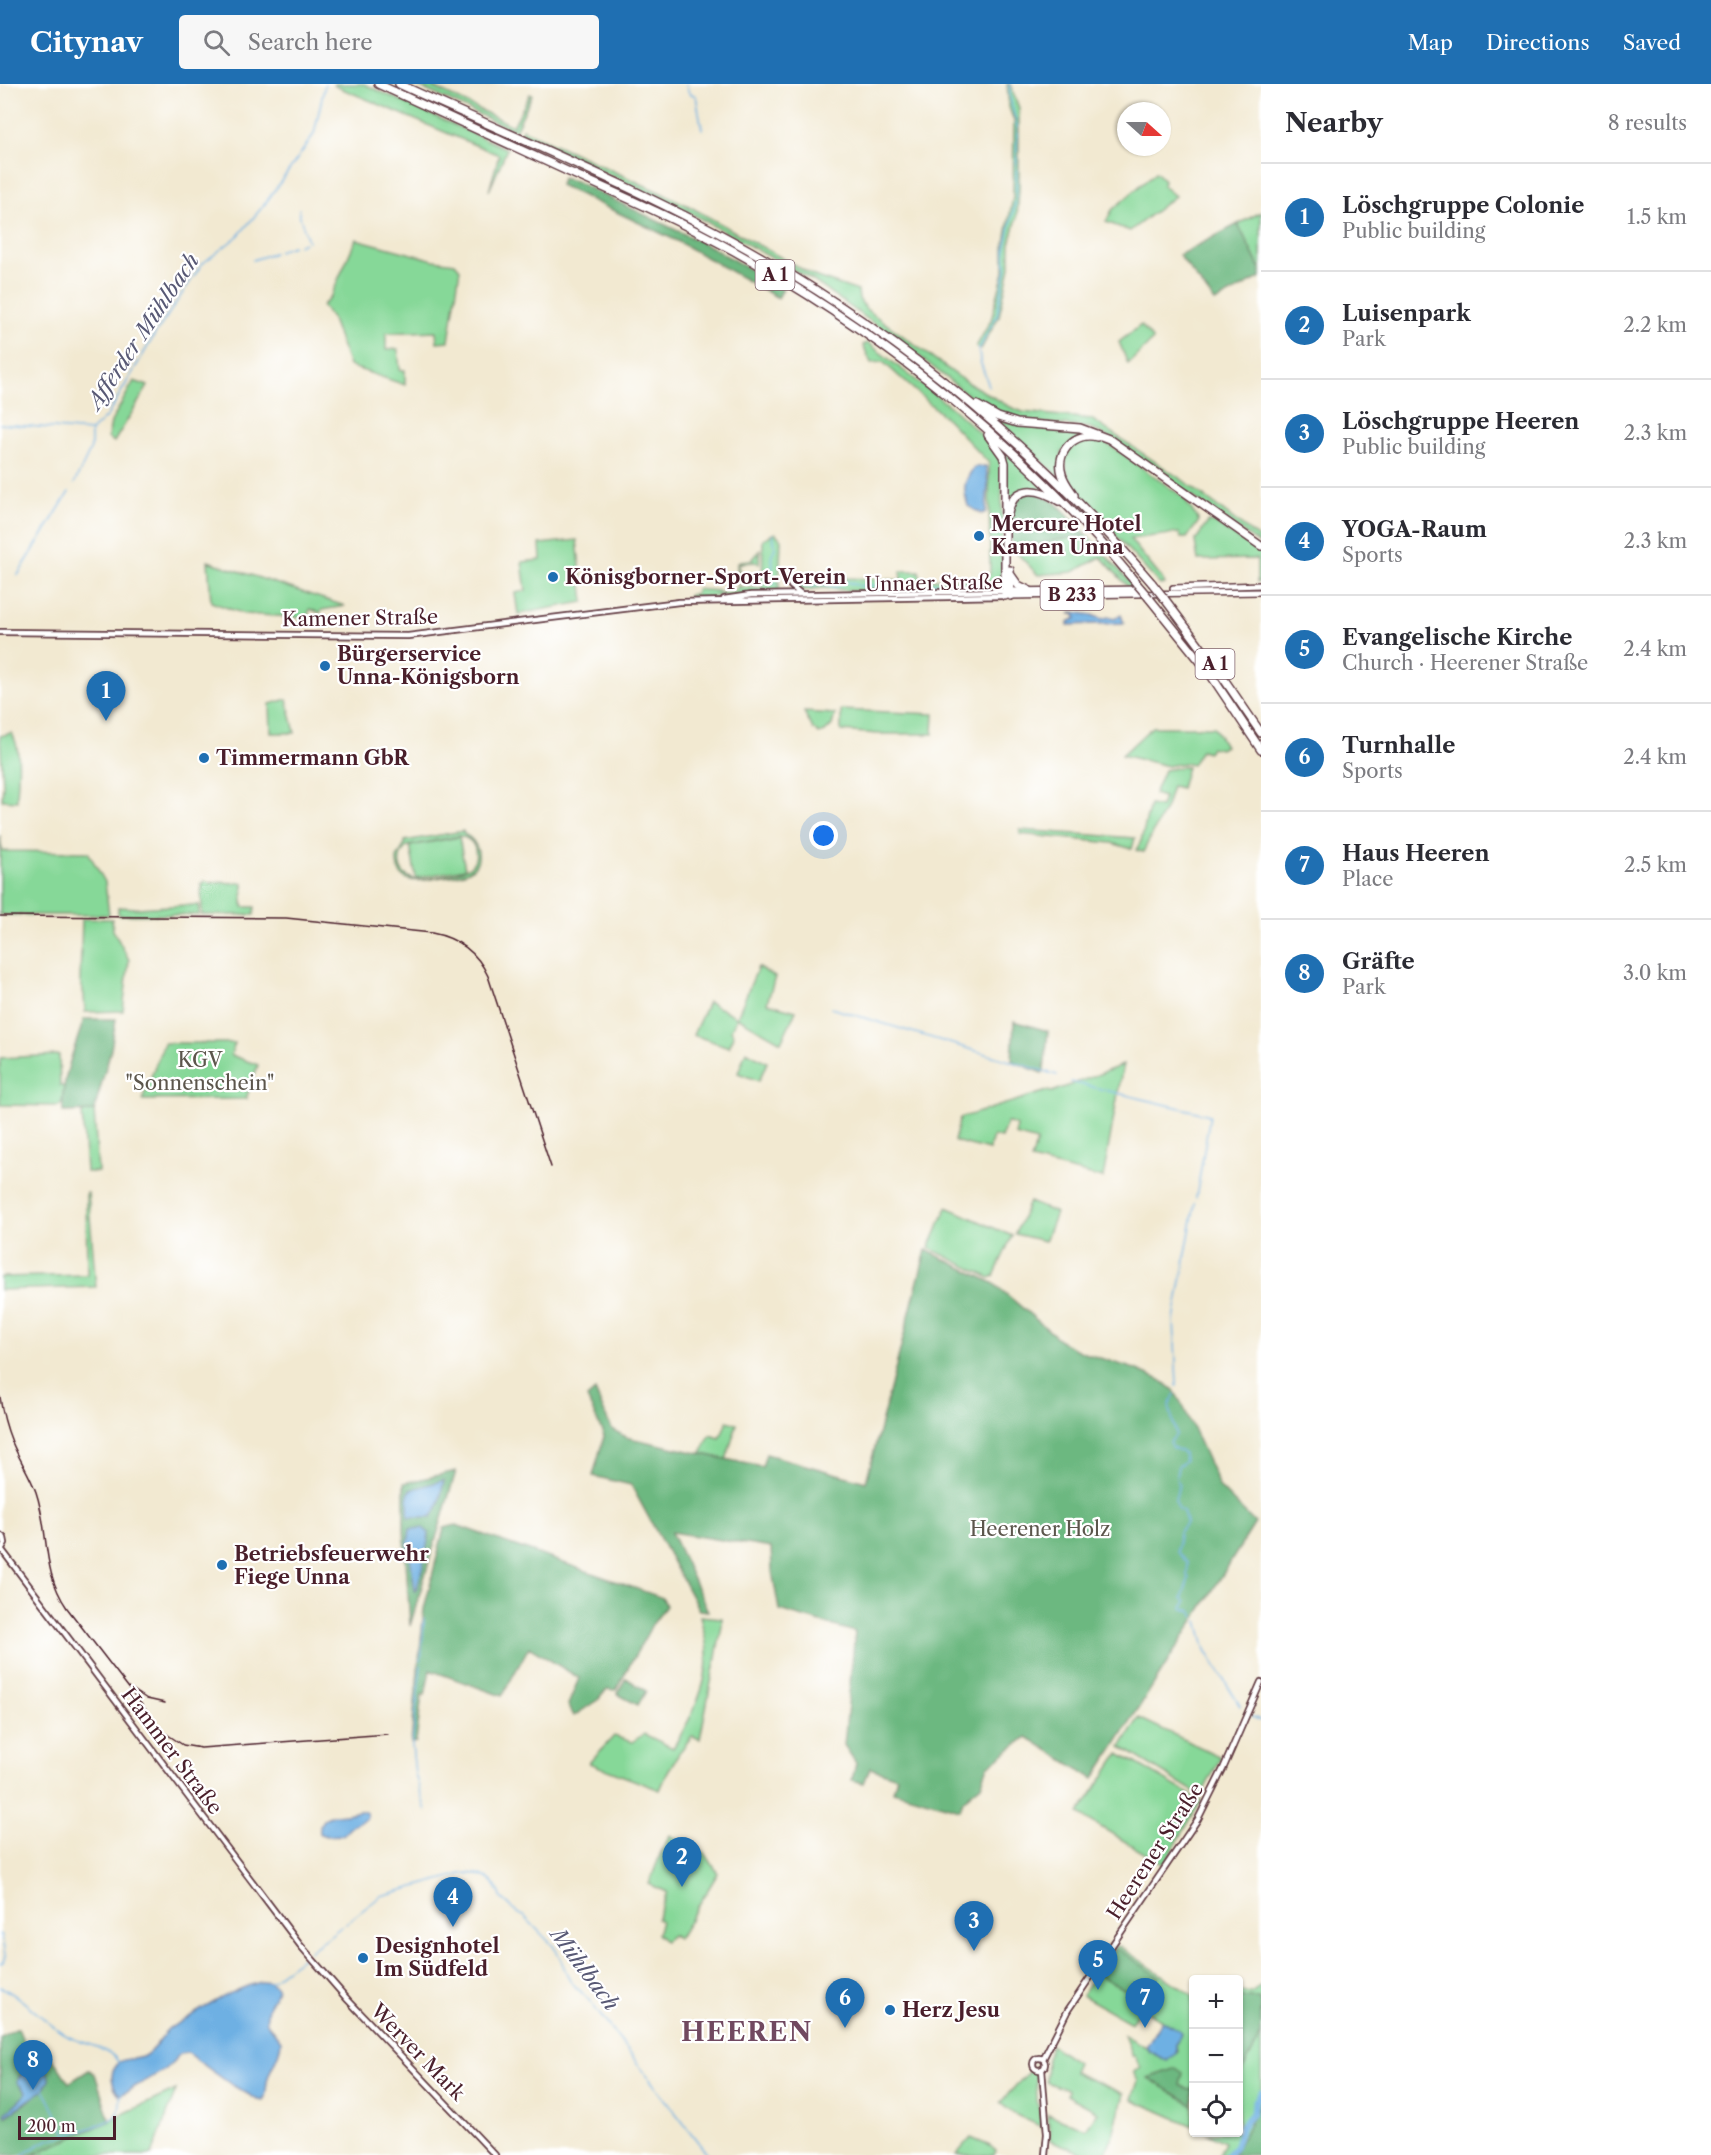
<!DOCTYPE html>
<meta charset="utf-8">
<style>
body{margin:0;font-family:"Libre Caslon Text",serif;background:#f7f7f7;color:#2b2b33}
.controls{position:absolute;right:18px;bottom:18px;display:grid;overflow:hidden;border-radius:6px;box-shadow:0 2px 4px #0004}
.controls button{width:54px;height:54px;display:grid;place-items:center;padding:0;border:0;border-bottom:2px solid #e1e1e2;background:#fff;color:#2b2b33;font:30px sans-serif}
.compass{position:absolute;left:1117px;top:18px;width:54px;height:54px;border-radius:50%;background:#fff;box-shadow:0 2px 4px #0004;rotate:111deg}
.scale{position:absolute;left:18px;bottom:15px;width:98px;box-sizing:border-box;padding-left:6px;border:3px solid #4a1f2b;border-top:0;font-size:16px;line-height:21px;white-space:nowrap;color:#4a1f2b;-webkit-text-stroke:4px #fff;paint-order:stroke}
.you{position:absolute;left:824px;top:752px;width:21px;height:21px;margin:-15px;border:4px solid #fff;border-radius:50%;background:#1a73e8;box-shadow:0 0 0 9px #1a73e833}
.badge{display:grid;place-items:center;width:39px;height:39px;border-radius:50%;background:#1f6fb2;color:#fff;font-size:20px;font-weight:700}
.pin{position:absolute;translate:-50% -50px;filter:drop-shadow(0 2px 3px #0008)}
.pin::after{content:'';position:absolute;top:32px;width:21px;height:18px;background:inherit;clip-path:polygon(0 0,100% 0,50% 100%)}
.list{margin:0;padding:0;list-style:none}
h2{display:flex;justify-content:space-between;align-items:center;height:78px;margin:0;padding:0 24px;font-size:26px}
h2 small{font-size:20px;font-weight:400;color:#7c7c81}
.list li{display:grid;grid-template-columns:39px 1fr auto;gap:18px;align-items:center;box-sizing:border-box;height:108px;padding:0 24px;border-top:2px solid #e1e1e2}
.list b{display:block;font-size:22px;white-space:nowrap}
.list p{margin:0;font-size:20px;white-space:nowrap;color:#7c7c81}
.list em{font-size:20px;font-style:normal;color:#7c7c81}
.icon{flex:none;width:33px;height:33px;fill:none;stroke:currentColor;stroke-width:2;stroke-linecap:round;stroke-linejoin:round}
.map{position:relative;flex:none;width:1261px;height:2071px;overflow:hidden}
header{display:flex;align-items:center;gap:36px;box-sizing:border-box;height:84px;padding:0 30px;background:#1f6fb2;color:#fff}
header strong{font-size:28px}
nav{display:flex;gap:33px;margin-inline-start:auto;font-size:21px}
.search{width:420px;height:54px;background:#f7f7f7;display:flex;align-items:center;gap:15px;box-sizing:border-box;padding:0 21px;border-radius:6px;color:#7c7c81;font-size:22px}
main{display:flex}
aside{flex:1;background:#fff}
.map>svg:first-child{display:block}
.green{fill:#86d898;stroke:#687c62;stroke-width:1.5;fill-rule:evenodd}
.forest{fill:#6cb880;stroke:#5b6c56;stroke-width:1.5;fill-rule:evenodd}
.water{fill:#6eb0e3;stroke:#5c6887;stroke-width:1.5}
.lines{fill:none;stroke-linecap:round;stroke-linejoin:round}
.stream{stroke:#6eb0e3;stroke-width:1.5}
.river{stroke:#6eb0e3;stroke-width:6}
.secondary-casing{stroke:#633d44;stroke-width:8}
.primary-casing{stroke:#633d44;stroke-width:8}
.motorway-casing{stroke:#633d44;stroke-width:10}
.secondary{stroke:#fff;stroke-width:4.5}
.primary{stroke:#fff;stroke-width:5}
.motorway{stroke:#fff;stroke-width:7}
.rail{stroke:#4a1f2b;stroke-width:1.5}
.motorway-bridge-casing{stroke:#633d44;stroke-width:10;stroke-linecap:butt}
.motorway-bridge{stroke:#fff;stroke-width:7}
.poi-dot{fill:#1f6fb2;stroke:#fff;stroke-width:2}
.labels{text-anchor:middle;dominant-baseline:central;stroke-width:4.5;stroke-linejoin:round;paint-order:stroke}
.shield{fill:#fff;stroke:#80626b;stroke-width:1.5}
.shield-label{font-size:18px;font-weight:bold;fill:#4a1f2b}
.poi-label{font-size:20px;font-weight:bold;fill:#4a1f2b;stroke:#fff;text-anchor:start}
.street-label{font-size:20px;fill:#4a1f2b;stroke:#fff}
.park-label{font-size:20px;fill:#5c564c;stroke:#fff}
.water-label{font-size:21px;font-style:italic;fill:#585975;stroke:#fff}
.district-label{font-size:26px;font-weight:bold;letter-spacing:1.5px;fill:#714960;stroke:#fff}
</style>
<header>
<strong>Citynav</strong>
<div class="search"><svg class="icon" aria-label="search" viewBox="0 0 24 24"><circle cx="10" cy="10" r="6"/><path d="M15 15l6 6"/></svg>Search here</div>
<nav><a>Map</a><a>Directions</a><a>Saved</a></nav>
</header>
<main>
<div class="map">
<svg width="1261" height="2071" viewBox="0 0 1261 2071">
<rect width="100%" height="100%" fill="#fff"/>
<filter id="ink" filterUnits="userSpaceOnUse"><feTurbulence type="fractalNoise" baseFrequency=".0167" numOctaves="2"/><feDisplacementMap in="SourceGraphic" scale="12" xChannelSelector="R" yChannelSelector="G"/><feConvolveMatrix kernelMatrix="1 2 1 2 8 2 1 2 1" color-interpolation-filters="sRGB"/></filter>
<filter id="wash" filterUnits="userSpaceOnUse"><feTurbulence type="fractalNoise" baseFrequency=".008" numOctaves="4" result="noise"/><feDisplacementMap in="SourceGraphic" scale="24" xChannelSelector="R" yChannelSelector="G"/><feGaussianBlur stdDeviation="1.35" result="paint"/><feColorMatrix in="noise" values="0 0 0 0 0 0 0 0 0 0 0 0 0 0 0 0 0 1.4 0 .05"/><feComposite in="paint" operator="in"/></filter>
<g filter="url(#wash)">
<rect width="100%" height="100%" fill="#f2e9d1"/>
<path class="green" d="M334 0H364L507 65 489 107 499 71 335 2Z
M413 0H427L513 42 530 10 532 11 515 47Z
M1007 0H1010L1019 24V104L1017 134 1010 160V183L999 232 981 265 976 263 991 236 1004 188V164L1013 113 1014 37 1009 23Z
M522 45 687 121 814 192 858 207 859 215 866 225 962 295 1008 322 1023 328 1091 335 1184 397 1261 456V461L1110 354 1091 344 1017 336 999 331 982 322 910 265 812 196 685 126 520 50Z
M1156 88 1164 96 1163 102 1175 112 1130 147 1106 138 1112 126Z
M1261 128V187L1238 140Z
M356 155 434 176 455 179 460 185 449 257 437 258 436 247 386 249V266L398 265 400 286H405V301L349 282 331 233 322 222 331 212Z
M1141 241 1153 256 1128 280 1119 258Z
M868 259 951 323 996 364 1002 378V493L992 505 863 508 823 504 803 506 795 503 793 500 795 495H802L806 490 808 491V496L841 495 844 489 845 494 901 496V487H919L921 495 985 496 990 489 989 379 948 336 883 278 871 279 863 261Z
M134 297 148 302 147 304 114 358 108 354 111 338Z
M997 336 1088 348 1062 368 1061 395Z
M1091 354 1103 357 1117 366 1183 413 1199 437 1187 454H1181L1179 449 1130 455 1163 496 1165 500 1160 501 1078 410C1063 388 1056 359 1091 354Z
M1004 366 1046 406H1045L1008 422Z
M1208 438 1215 439 1261 469V498H1257V475L1198 476 1195 457Z
M775 449 781 455 779 506 772 509 689 514V511L696 509V505L718 507 719 509 735 507 738 503 737 479 740 477 752 476 760 466 759 480 756 478 739 479V500L740 503 762 504 763 455Z
M1087 451 1134 502 1128 503 1101 473 1073 488 1038 491 1012 464Z
M577 456 584 518 518 530 515 509 526 507 522 478 541 476 540 460Z
M208 477 345 522 322 526 320 529 310 525 307 534 244 530 211 518Z
M287 615 295 649H271L270 620Z
M841 626 934 630 933 650H878L841 647Z
M804 628 835 630 832 641 825 648 819 650 813 645Z
M1152 643H1214L1225 662 1220 665 1211 663 1208 668 1201 666 1192 681 1184 679 1168 682 1122 671Z
M11 649C23 663 17 699 17 717L2 716 3 699 0 652Z
M1181 683H1187L1181 704 1172 702 1166 723 1143 768 1136 766 1141 757 1150 721 1161 723 1164 713 1154 710 1164 686Z
M1020 746 1135 754 1132 765 1112 759 1020 750Z
M463 747 464 750C478 757 485 777 469 787 461 791 450 792 442 793 422 797 396 804 397 774L405 760V757ZM459 752C467 753 474 758 475 766 477 773 474 779 469 783 462 789 422 796 414 795 396 791 396 771 408 762Z
M0 751 2 767 88 768 105 798 109 831H0Z
M459 753 465 785 416 794 410 762Z
M204 798 243 799V823H255L254 831H202L201 800Z
M187 821H199V831H118V823L137 824Z
M82 835H112L113 846 129 876 123 927 85 928 84 911 80 896Z
M758 883 775 893 767 919 796 927 781 958 737 933 731 946 734 952 729 963 693 951 708 918 737 933Z
M164 959H235L231 971 258 981 246 1015 142 1016Z
M746 967 767 978 759 997 738 989Z
M59 971 60 1002H64L62 1018 59 1022 0 1021V974Z
M1123 981 1103 1094 1031 1076 1037 1057 1015 1051 1017 1042 1007 1038 1001 1054 993 1052 989 1066 954 1057 960 1034 1047 1007 1052 1008Z
M94 1027 98 1088H86L82 1028Z
M86 1109H88L96 1203 0 1206V1193L87 1191Z
M1029 1118 1056 1129 1045 1157 1015 1150Z
M947 1123 1012 1152 994 1192 990 1194 929 1164Z
M727 1337 737 1340 726 1376 701 1370 710 1351 720 1354Z
M700 1532 722 1534V1542L700 1655 692 1652C678 1669 668 1685 660 1706L589 1679 614 1652 632 1658 644 1650 673 1664C690 1636 708 1603 707 1570 707 1558 703 1544 700 1532Z
M1139 1634 1221 1673 1201 1712 1121 1663Z
M1119 1669 1201 1717 1164 1781 1079 1730Z
M670 1751 683 1760 687 1756 705 1769 718 1789 680 1852 677 1855 672 1851 665 1857 657 1850 661 1837 657 1835 667 1808 649 1800 660 1771Z
M1115 1862 1120 1863 1193 1912V2042L1132 2015 1138 1997 1133 1988 1141 1984 1134 1971 1132 1972 1124 1951 1146 1963 1150 1968 1177 1967 1176 1960 1181 1949 1162 1936 1140 1924 1131 1939 1082 1911Z
M1261 1902V2017L1233 2071H1219L1225 2058 1208 2049 1238 2048 1239 1908 1251 1909Z
M1051 1961 1077 1979 1073 1988 1124 2010 1111 2057 1105 2071H1087L1050 2056 1048 2030 1086 2045 1098 2028 1067 2011 1068 2006 1046 1998 1047 1975Z
M1031 1985 1036 1991 1037 2015 1042 2043 1014 2030 1000 2019Z
M176 2006 152 2071H32Z
M971 2054 990 2062 996 2067 994 2071H956Z"/>
<path class="forest" d="M562 94 575 97 713 164 783 205 778 214 677 157 560 101Z
M1238 140 1261 187V193L1215 218 1179 171Z
M1029 408C1054 410 1070 434 1087 451L1012 464C1010 439 1004 421 1029 408Z
M84 935H116L111 965 94 1027 63 1028C60 997 75 964 84 935Z
M1014 937 1048 947 1044 987 1042 989 1012 977Z
M926 1166 993 1199 1065 1260 1084 1269 1135 1285 1160 1296 1174 1306 1184 1324 1220 1404 1255 1439 1094 1695 1027 1653 988 1682 981 1701 963 1716 960 1726 893 1707 897 1693 870 1684 864 1699 852 1696 856 1679 844 1661 855 1548 779 1526 772 1487 771 1464 671 1448 708 1527 699 1526 631 1401 593 1392 604 1352 587 1314 595 1307 611 1344 625 1353 762 1383 766 1370 866 1398Z
M456 1387 410 1542 404 1445V1399Z
M456 1441 663 1514 666 1522 652 1541 616 1606 607 1605 599 1615 574 1632 568 1621 579 1594 529 1563 502 1612 430 1586 425 1611 422 1610 416 1658 411 1659 424 1525 444 1444Z
M626 1594 646 1607 638 1621 617 1610Z
M1115 1866H1119L1159 1893 1146 1917 1098 1891Z
M1238 1914H1255L1261 1917V1951L1241 1989 1238 1988Z
M18 1944 29 1972 44 1966 58 1982 69 1999 89 1986 95 1990 110 2037 32 2071H0V1953ZM30 1981 49 1996 29 2017 7 2032 8 2028 25 2011 26 2008 20 2002 19 1993Z
M1176 1984 1183 1989 1180 2001 1189 2006 1193 2005V2021L1148 1994Z
M1261 2017V2071H1233Z"/>
<path class="water" d="M986 382 988 400 986 428 982 430 968 422C963 404 963 399 974 383Z
M1073 528 1092 531 1102 535 1108 533 1114 535 1121 531 1124 539 1068 541V538L1077 534 1074 530H1069Z
M444 1396C441 1409 440 1424 431 1433H408V1411L410 1406Z
M423 1444 429 1449C428 1459 420 1500 415 1507L408 1459 410 1445Z
M358 1727H364L367 1730 366 1735 352 1741 344 1751 326 1752 320 1750C317 1724 345 1734 358 1727Z
M267 1897 275 1901 278 1905 268 1923 266 1938 281 1957C281 1972 269 1984 267 1998 266 2005 267 2011 263 2017L258 2016 232 2001 187 1969 180 1970 165 1986 120 2011C113 2004 109 1991 115 1982 122 1972 135 1977 144 1972 155 1966 160 1953 169 1945 175 1940 182 1938 189 1933 212 1919 240 1901 267 1897Z
M1162 1936 1179 1946 1181 1949 1176 1960V1969L1167 1977 1150 1968 1146 1963Z
M36 1978C44 1979 49 1988 49 1996L42 2007 6 2032 5 2030 25 2011 26 2008 17 1998C20 1990 28 1981 36 1978Z"/>
<g class="lines">
<path class="stream" d="M686 0 689 9 696 12 702 45
M299 125 300 133 308 157
M298 161 304 159
M278 167 293 162
M253 176 274 169
M989 302 980 277 979 265 997 231 1006 185 1005 165 1016 115 1017 42 1011 18 1009 0
M0 340 91 347 107 332 155 250 202 180 238 152 264 121 297 75 314 50 325 0
M74 400 91 364V348
M773 450 775 464 771 472C776 483 769 488 772 498L777 500
M18 491 69 408
M847 498 857 501
M796 501 801 500 812 502 821 499 835 503 843 500
M859 502 870 501 884 504 905 499 918 502 944 498 956 502 968 500 977 502 990 500
M831 924 1057 991
M1071 998 1210 1031 1196 1114
M1177 1302 1174 1236 1195 1119
M1175 1310 1169 1321 1176 1351 1170 1358 1172 1363 1184 1369 1185 1377 1178 1382 1176 1393 1179 1400 1175 1416 1179 1425 1183 1427 1186 1439 1179 1448 1177 1468 1188 1479 1187 1492 1189 1494 1182 1514 1186 1518 1182 1524 1191 1527 1194 1533
M1198 1537 1206 1566 1240 1622
M421 1577 424 1535
M421 1581 412 1661 415 1690 426 1727
M1251 1632 1261 1637
M0 1850 2 1857
M310 1867 381 1812 462 1790C482 1787 496 1796 502 1815 511 1820 514 1829 524 1832L556 1865 570 1897 588 1915 708 2071
M0 1880 3 1878 5 1872 3 1860
M276 1893C285 1885 295 1880 305 1871
M268 1899 274 1895
M0 1903C25 1914 44 1939 69 1953 85 1961 109 1962 119 1979
M44 2005 67 2052
M22 2071C31 2066 41 2058 51 2055 65 2051 111 2041 118 2029 121 2024 119 2016 121 2010"/>
<path class="river" d="M1227 2071 1235 2062 1241 2043 1252 2030 1255 2018 1261 2008"/>
</g>
</g>
<g filter="url(#ink)">
<g class="lines">
<g class="secondary-casing">
<path id="secondary" d="M787 495 791 502 800 509
M724 515 751 511 1006 507
M0 548 408 552 679 518 1005 512
M0 1451 4 1454 5 1459 1 1466
M2 1466 300 1861 348 1916 495 2071
M1033 1980a6 6 0 1 1 12 0a6 6 0 1 1-12 0Z
M1043 1975 1068 1926 1198 1735 1223 1685 1261 1598
M1042 1985 1047 2050 1045 2071"/>
</g>
<g class="primary-casing">
<path id="primary" d="M1173 504 1261 501
M1008 507 1142 505
M1010 512 1261 508"/>
</g>
<g class="motorway-casing">
<path id="motorway" d="M378 0C441 29 504 58 567 87 623 112 680 137 734 167 887 252 1026 365 1137 500
M399 0C521 56 647 107 763 174 909 258 1043 371 1152 499
M977 321 998 333 1017 339 1080 344 1109 355 1261 462
M988 351 1003 372 1005 379V512
M1074 411C1070 405 1064 398 1062 390 1055 368 1075 347 1097 353
M1008 430C1013 400 1038 403 1059 417
M1010 486 1011 512
M1011 491 1018 501 1030 507
M1149 514 1208 587 1261 666
M1164 514 1215 582 1261 649"/>
</g>
<use href="#secondary" class="secondary"/>
<use href="#primary" class="primary"/>
<use href="#motorway" class="motorway"/>
<path class="rail" d="M0 832 286 834 432 849C458 854 477 868 488 892L551 1083
M0 1313C2 1328 6 1343 12 1358 19 1375 30 1391 36 1408 50 1450 41 1486 67 1524L162 1647 183 1661 201 1664 388 1650
M132 1605 147 1615 165 1619"/>
<g class="motorway-bridge-casing">
<path id="motorway-bridge" d="M1152 499 1164 514
M1137 500 1149 514"/>
</g>
<use href="#motorway-bridge" class="motorway-bridge"/>
</g>
</g>
<g class="poi-dot">
<circle cx="979" cy="452" r="6"/>
<circle cx="553" cy="493" r="6"/>
<circle cx="325" cy="582" r="6"/>
<circle cx="204" cy="674" r="6"/>
<circle cx="222" cy="1481" r="6"/>
<circle cx="363" cy="1874" r="6"/>
<circle cx="890" cy="1926" r="6"/>
</g>
<g class="labels">
<g class="shield">
<rect x="755.5" y="176" width="39" height="30" rx="4.5"/>
<rect x="1040.5" y="496" width="63" height="30" rx="4.5"/>
<rect x="1195.5" y="565" width="39" height="30" rx="4.5"/>
</g>
<g class="shield-label">
<text x="775" y="191">A 1</text>
<text x="1072" y="511">B 233</text>
<text x="1215" y="580">A 1</text>
</g>
<g class="poi-label">
<text x="991" y="440">Mercure Hotel<tspan x="991" dy="23">Kamen Unna</tspan></text>
<text x="565" y="493">Könisgborner-Sport-Verein</text>
<text x="337" y="570">Bürgerservice<tspan x="337" dy="23">Unna-Königsborn</tspan></text>
<text x="216" y="674">Timmermann GbR</text>
<text x="234" y="1470">Betriebsfeuerwehr<tspan x="234" dy="23">Fiege Unna</tspan></text>
<text x="375" y="1862">Designhotel<tspan x="375" dy="23">Im Südfeld</tspan></text>
<text x="902" y="1926">Herz Jesu</text>
</g>
<g class="street-label">
<text transform="translate(934 499) rotate(-1)">Unnaer Straße</text>
<text transform="translate(360 534) rotate(-1)">Kamener Straße</text>
<text transform="translate(172 1667) rotate(53)">Hammer Straße</text>
<text transform="translate(1155 1767) rotate(-57)">Heerener Straße</text>
<text transform="translate(418 1968) rotate(46)">Werver Mark</text>
</g>
<g class="park-label">
<text x="200" y="976">KGV<tspan x="200" dy="23">"Sonnenschein"</tspan></text>
<text x="1040" y="1445">Heerener Holz</text>
</g>
<g class="water-label">
<text transform="translate(143 247) rotate(-56)">Afferder Mühlbach</text>
<text transform="translate(585 1885) rotate(53)">Mühlbach</text>
</g>
<g class="district-label">
<text x="747" y="1948">HEEREN</text>
</g>
</g>
</svg>
<div class="controls">
<button>+</button>
<button>−</button>
<button><svg class="icon" aria-label="locate" viewBox="0 0 24 24"><circle cx="12" cy="12" r="6"/><path d="M12 2v4M12 18v4M2 12h4M18 12h4"/></svg></button>
</div>
<svg class="compass" viewBox="-18 -18 36 36"><path d="M0-13l5 13h-10z" fill="#e53935"/><path d="M0 13l5-13h-10z" fill="#7c7c81"/></svg>
<div class="scale">200 m</div>
<div class="you"></div>
<div class="pin badge" style="left:106px;top:637px">1</div>
<div class="pin badge" style="left:682px;top:1803px">2</div>
<div class="pin badge" style="left:974px;top:1867px">3</div>
<div class="pin badge" style="left:453px;top:1843px">4</div>
<div class="pin badge" style="left:1098px;top:1906px">5</div>
<div class="pin badge" style="left:845px;top:1944px">6</div>
<div class="pin badge" style="left:1145px;top:1944px">7</div>
<div class="pin badge" style="left:33px;top:2006px">8</div>
</div>
<aside>
<h2>Nearby<small>8 results</small></h2>
<ul class="list">
<li><span class="badge">1</span><div><b>Löschgruppe Colonie</b><p>Public building</p></div><em>1.5 km</em></li>
<li><span class="badge">2</span><div><b>Luisenpark</b><p>Park</p></div><em>2.2 km</em></li>
<li><span class="badge">3</span><div><b>Löschgruppe Heeren</b><p>Public building</p></div><em>2.3 km</em></li>
<li><span class="badge">4</span><div><b>YOGA-Raum</b><p>Sports</p></div><em>2.3 km</em></li>
<li><span class="badge">5</span><div><b>Evangelische Kirche</b><p>Church · Heerener Straße</p></div><em>2.4 km</em></li>
<li><span class="badge">6</span><div><b>Turnhalle</b><p>Sports</p></div><em>2.4 km</em></li>
<li><span class="badge">7</span><div><b>Haus Heeren</b><p>Place</p></div><em>2.5 km</em></li>
<li><span class="badge">8</span><div><b>Gräfte</b><p>Park</p></div><em>3.0 km</em></li>
</ul>
</aside>
</main>
